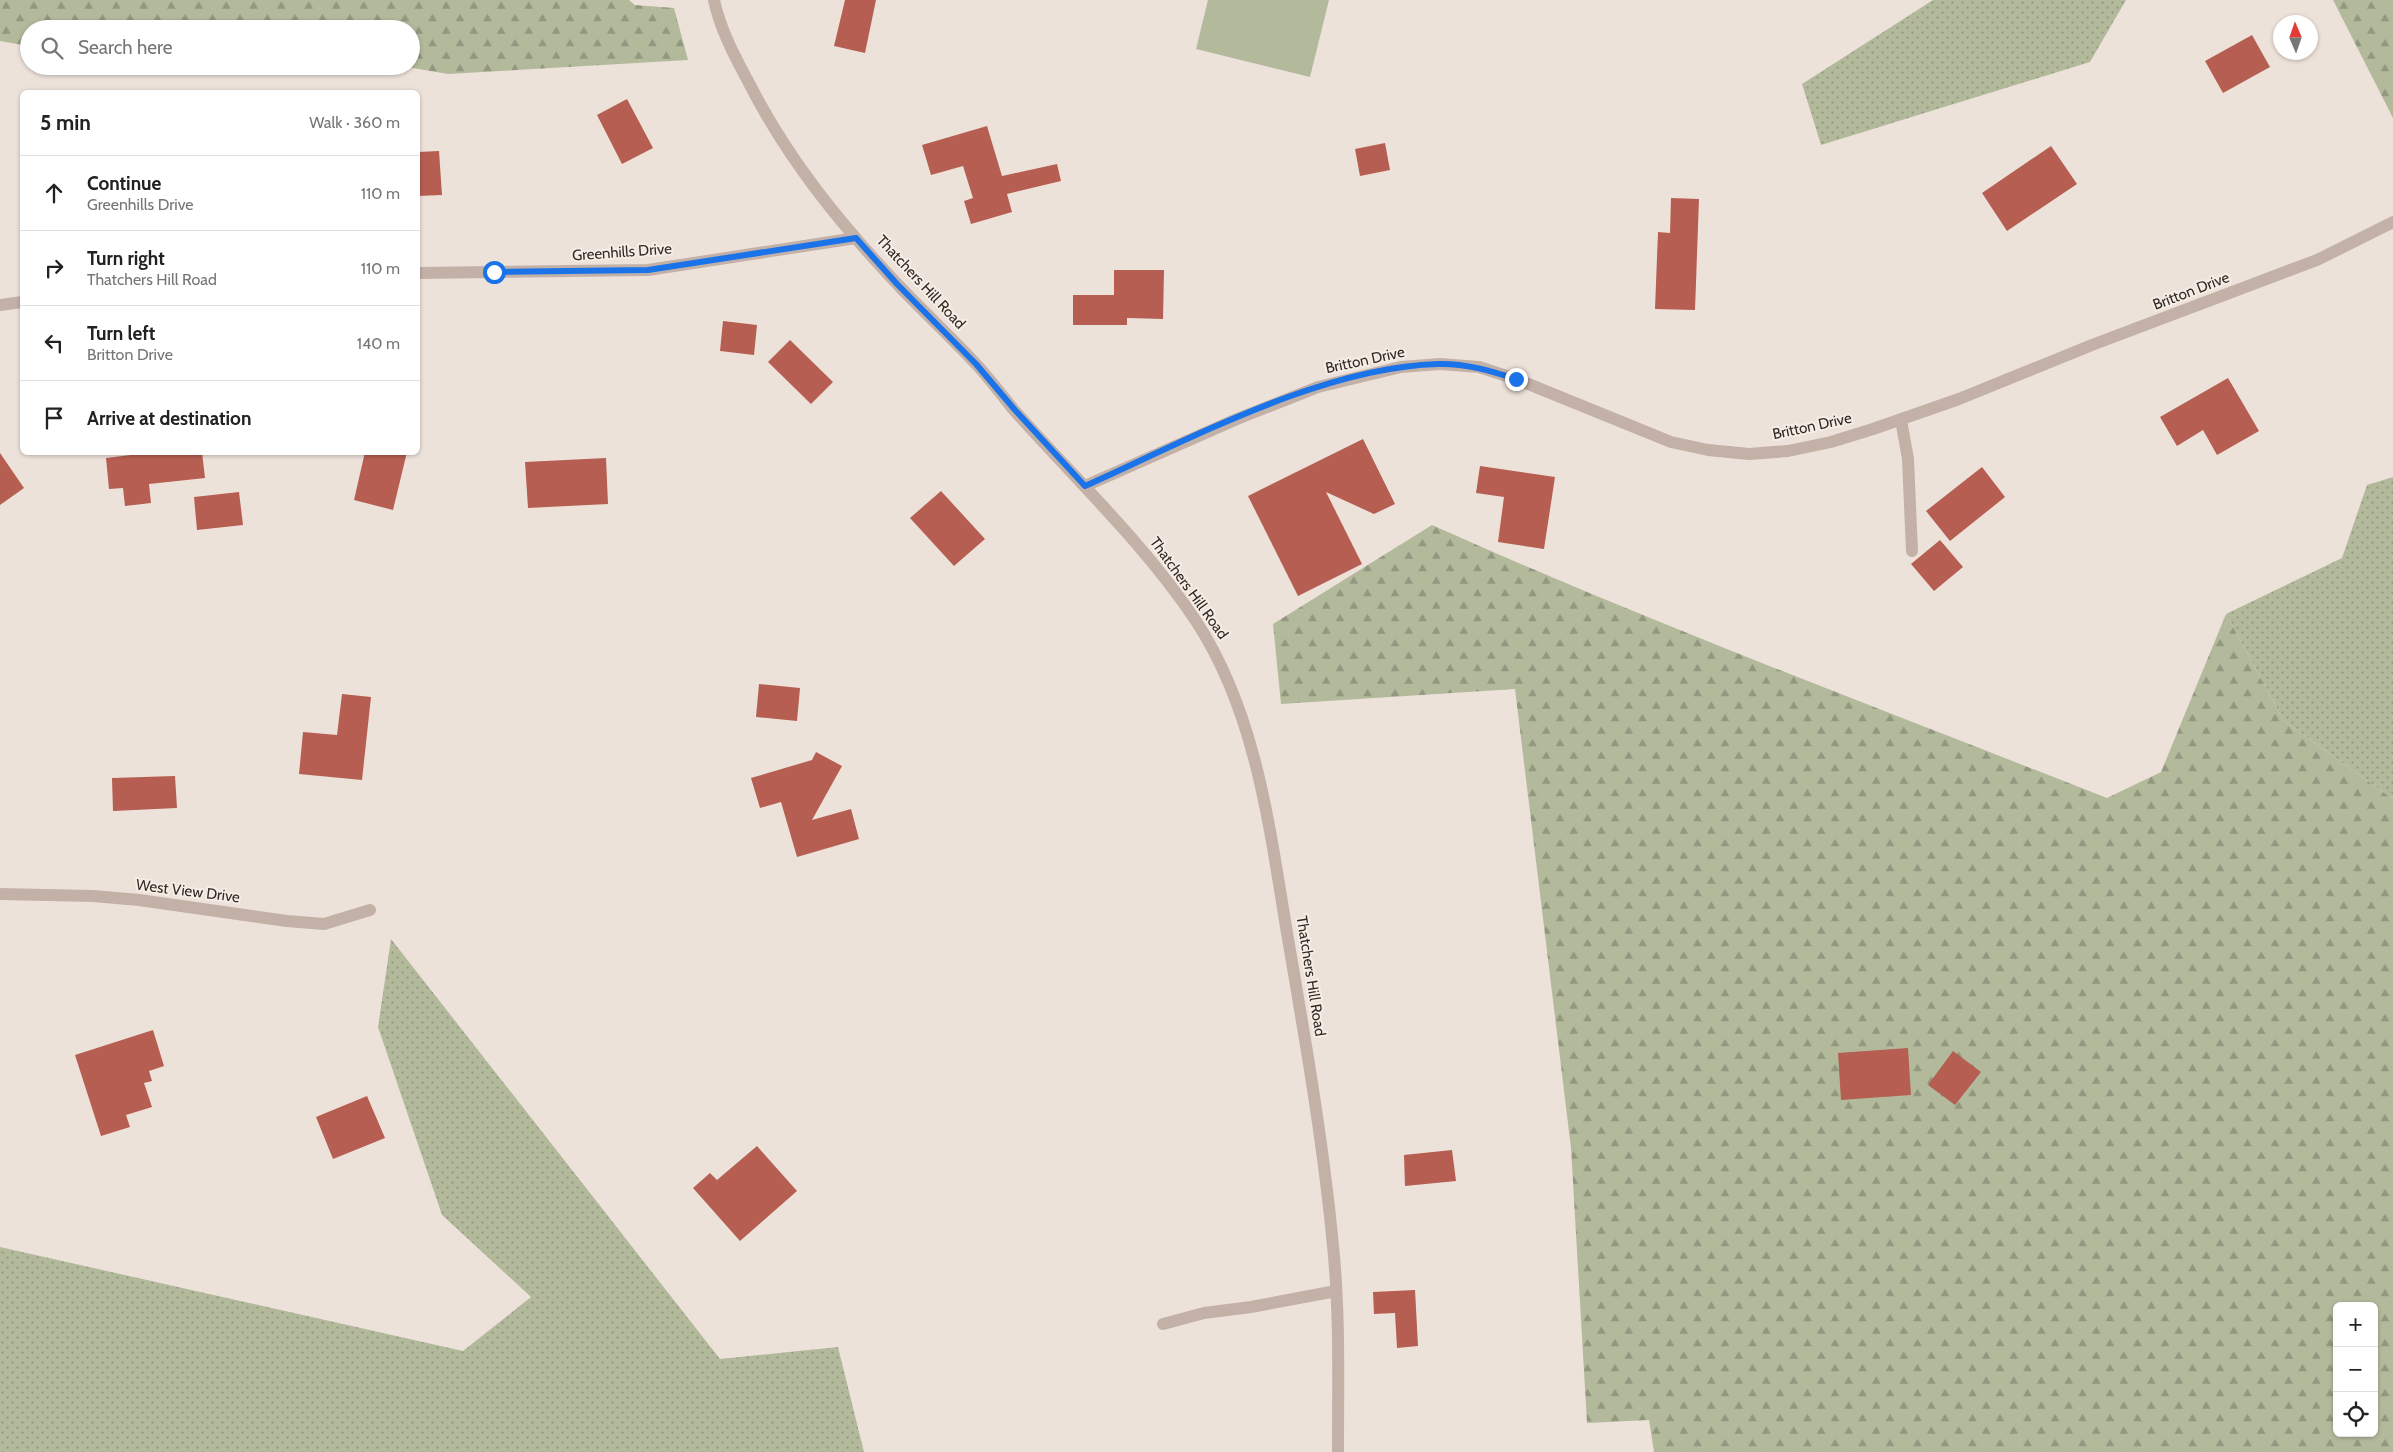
<!DOCTYPE html>
<meta charset="utf-8">
<style>
body{margin:0;font-family:Cabin,sans-serif;background:#f2f2f2;color:#222}
.controls{position:absolute;right:15px;bottom:15px;display:grid;overflow:hidden;border-radius:8px;box-shadow:0 1px 4px #0004}
.controls button{width:45px;height:45px;display:grid;place-items:center;padding:0;border:0;border-bottom:1px solid #e0e0e0;background:#fff;color:#222;font:25px sans-serif}
.compass{position:absolute;left:2273px;top:15px;width:45px;height:45px;border-radius:50%;background:#fff;box-shadow:0 1px 4px #0004;rotate:358deg}
.stop{position:absolute;width:15px;height:15px;margin:-11px;border:4px solid #1a73e8;border-radius:50%;background:#fff}
.stop.end{background:#1a73e8;border-color:#fff;box-shadow:0 1px 5px #0008}
.list{margin:0;padding:0;list-style:none}
h2{display:flex;justify-content:space-between;align-items:center;height:65px;margin:0;padding:0 20px;font-size:21px}
h2 small{font-size:16px;font-weight:400;color:#767676}
.list li{display:grid;grid-template-columns:32px 1fr auto;gap:15px;align-items:center;box-sizing:border-box;height:75px;padding:0 20px;border-top:1px solid #e0e0e0}
.list b{display:block;font-size:19px;white-space:nowrap}
.list p{margin:0;font-size:16px;white-space:nowrap;color:#767676}
.list em{font-size:16px;font-style:normal;color:#767676}
.icon{flex:none;width:28px;height:28px;fill:none;stroke:currentColor;stroke-width:2;stroke-linecap:round;stroke-linejoin:round}
.map{position:relative;flex:none;width:2393px;height:1452px;overflow:hidden}
.search{position:absolute;background:#fff;box-shadow:0 1px 4px #0004;left:20px;top:20px;width:400px;height:55px;display:flex;align-items:center;gap:12px;box-sizing:border-box;padding:0 18px;border-radius:28px;color:#767676;font-size:19px}
.panel{position:absolute;background:#fff;box-shadow:0 1px 4px #0004;left:20px;top:90px;width:400px;height:365px;border-radius:8px}
.map>svg:first-child{display:block}
.grass{fill:url(#grass-dots)}
.forest{fill:url(#forest-firs);fill-rule:evenodd}
.garden{fill:#b3ba9c}
.building{fill:#b55e51}
.lines{fill:none;stroke-linecap:round;stroke-linejoin:round}
.minor{stroke:#c3b1a8;stroke-width:12}
.route{stroke:#1a73e8;stroke-width:6}
.labels{text-anchor:middle;dominant-baseline:central;stroke-width:4;stroke-linejoin:round;paint-order:stroke}
.street-label{font-size:15px;fill:#312927;stroke:#f6ede5}
</style>
<div class="map">
<svg width="2393" height="1452" viewBox="0 0 2393 1452">
<defs>
<pattern id="grass-dots" width="8" height="8" patternUnits="userSpaceOnUse" patternTransform="scale(1.25)"><rect width="8" height="8" fill="#b3ba9c"/><path d="M2 2h.1M6 6h.1" fill="none" stroke="#92977f" stroke-width="1.8" stroke-linecap="round"/></pattern>
<pattern id="forest-firs" width="22" height="20" patternUnits="userSpaceOnUse" patternTransform="scale(1.25)"><rect width="22" height="20" fill="#b3ba9c"/><path d="M5 1l3.5 6h-7zM16 11l3.5 6h-7z" fill="#92977f"/></pattern>
</defs>
<rect width="100%" height="100%" fill="#ede2da"/>
<path class="grass" d="M1933 0H2126L2090 62 1821 145 1802 84Z
M2393 477V799L2284 721 2226 614 2342 558 2367 485Z
M391 939 720 1359 838 1347 864 1452H0V1247L463 1351 531 1297 442 1215 378 1027Z"/>
<path class="forest" d="M0 0H629L635 5 674 8 688 60 448 74 401 66H411V29H29V46L0 41Z
M2333 0H2393V118Z
M1432 525C1653 624 1881 709 2107 798L2161 772 2226 614 2284 721 2393 799V1452H1654L1649 1420 1587 1423 1571 1148 1515 689 1281 704 1273 624ZM2337 1306H2374V1433H2337Z"/>
<path class="garden" d="M1208 0H1329L1310 77 1196 49Z"/>
<path class="building" d="M845 0H876L865 53 834 46Z
M2252 35 2270 67 2223 93 2205 61Z
M627 99 653 148 622 164 597 115Z
M987 126 1002 176 1057 164 1061 181 1007 194 1012 212 971 224 964 201 973 198 963 166 931 175 922 145Z
M1385 143 1390 170 1360 176 1355 149Z
M2051 146 2077 184 2007 231 1982 193Z
M439 151 442 195 418 196V152Z
M1671 198 1699 199 1695 310 1655 309 1658 232 1670 233Z
M1114 270H1164L1163 319 1127 318V325H1073V295H1114Z
M723 321 757 325 754 355 720 351Z
M790 340 833 382 811 404 768 362Z
M2228 378 2259 431 2217 455 2203 430 2177 446 2160 417Z
M1363 439 1395 504 1374 514 1326 492 1362 564 1298 596 1248 496Z
M155 452H202L205 478 149 484 151 503 125 506 123 488 109 489 106 458Z
M365 452H407L393 510 354 500Z
M0 453 24 488 0 505Z
M606 458 608 504 528 508 525 462Z
M1480 466 1555 477 1544 549 1498 542 1504 497 1476 493Z
M1982 467 2005 497 1950 541 1926 511Z
M941 491 985 539 954 566 910 518Z
M239 492 243 525 197 530 194 497Z
M1940 540 1963 567 1934 591 1911 564Z
M759 684 800 688 797 721 756 717Z
M342 694 371 697 362 780 299 774 303 732 337 735Z
M816 752 842 766 812 820 851 809 859 839 797 857 781 802 760 808 751 778 812 760Z
M175 776 177 808 113 811 112 778Z
M153 1030 164 1066 149 1071 152 1081 144 1083 152 1107 126 1115 130 1127 101 1136 75 1055Z
M1908 1048 1911 1095 1841 1100 1838 1053Z
M1953 1051 1981 1072 1955 1105 1928 1085Z
M367 1096 385 1138 333 1159 316 1117Z
M757 1146 797 1191 740 1241 693 1188 710 1173 717 1180Z
M1452 1150 1456 1181 1405 1186 1404 1155Z
M1415 1290 1418 1346 1397 1348 1395 1313 1374 1314 1373 1292Z"/>
<g class="lines">
<path class="minor" d="M714 0C720 29 735 57 749 83 788 160 842 226 901 288 926 314 952 338 976 364 989 378 1001 394 1013 409 1075 479 1144 543 1196 621 1255 711 1269 823 1286 927 1304 1033 1323 1139 1333 1246 1340 1314 1338 1383 1338 1452
M418 273 648 270 856 238
M0 305 22 302
M1901 420 1908 459 1912 551
M1085 486 1237 419 1318 387 1401 367 1440 364 1479 367 1516 379 1671 442 1708 450 1749 454 1788 451 1831 442 1873 429 1959 399 2092 345 2317 260 2393 222
M0 894 93 896 139 900 287 921 324 924 370 910
M1163 1324 1204 1313 1251 1307 1336 1291"/>
</g>
<g class="lines">
<path class="route" d="M494 272 648 270 856 238 897 284 976 364 1015 410 1085 486C1190 439 1323 367 1438 364 1465 363 1491 371 1516 379"/>
</g>
<g class="labels">
<g class="street-label">
<text transform="translate(622 252) rotate(-4)">Greenhills Drive</text>
<text transform="translate(921 282) rotate(47)">Thatchers Hill Road</text>
<text transform="translate(2191 291) rotate(-21)">Britton Drive</text>
<text transform="translate(1365 360) rotate(-12)">Britton Drive</text>
<text transform="translate(1812 426) rotate(-12)">Britton Drive</text>
<text transform="translate(1189 588) rotate(54)">Thatchers Hill Road</text>
<text transform="translate(188 891) rotate(7)">West View Drive</text>
<text transform="translate(1311 976) rotate(81)">Thatchers Hill Road</text>
</g>
</g>
</svg>
<div class="controls">
<button>+</button>
<button>−</button>
<button><svg class="icon" aria-label="locate" viewBox="0 0 24 24"><circle cx="12" cy="12" r="6"/><path d="M12 2v4M12 18v4M2 12h4M18 12h4"/></svg></button>
</div>
<svg class="compass" viewBox="-18 -18 36 36"><path d="M0-13l5 13h-10z" fill="#e53935"/><path d="M0 13l5-13h-10z" fill="#767676"/></svg>
<div class="stop" style="left:494px;top:272px"></div>
<div class="stop end" style="left:1516px;top:379px"></div>
<div class="search"><svg class="icon" aria-label="search" viewBox="0 0 24 24"><circle cx="10" cy="10" r="6"/><path d="M15 15l6 6"/></svg>Search here</div>
<section class="panel">
<h2>5 min<small>Walk · 360 m</small></h2>
<ul class="list">
<li><svg class="icon" aria-label="ahead" viewBox="0 0 24 24"><path d="M12 20V5M6 11l6-6 6 6"/></svg><div><b>Continue</b><p>Greenhills Drive</p></div><em>110 m</em></li>
<li><svg class="icon" aria-label="right" viewBox="0 0 24 24"><path d="M7 20v-9h11M14 6l5 5-5 5"/></svg><div><b>Turn right</b><p>Thatchers Hill Road</p></div><em>110 m</em></li>
<li><svg class="icon" aria-label="left" viewBox="0 0 24 24"><path d="M17 20v-9H6M10 6l-5 5 5 5"/></svg><div><b>Turn left</b><p>Britton Drive</p></div><em>140 m</em></li>
<li><svg class="icon" aria-label="arrive" viewBox="0 0 24 24"><path d="M6 21V4h12l-3 4 3 4H6"/></svg><div><b>Arrive at destination</b></div></li>
</ul>
</section>
</div>
